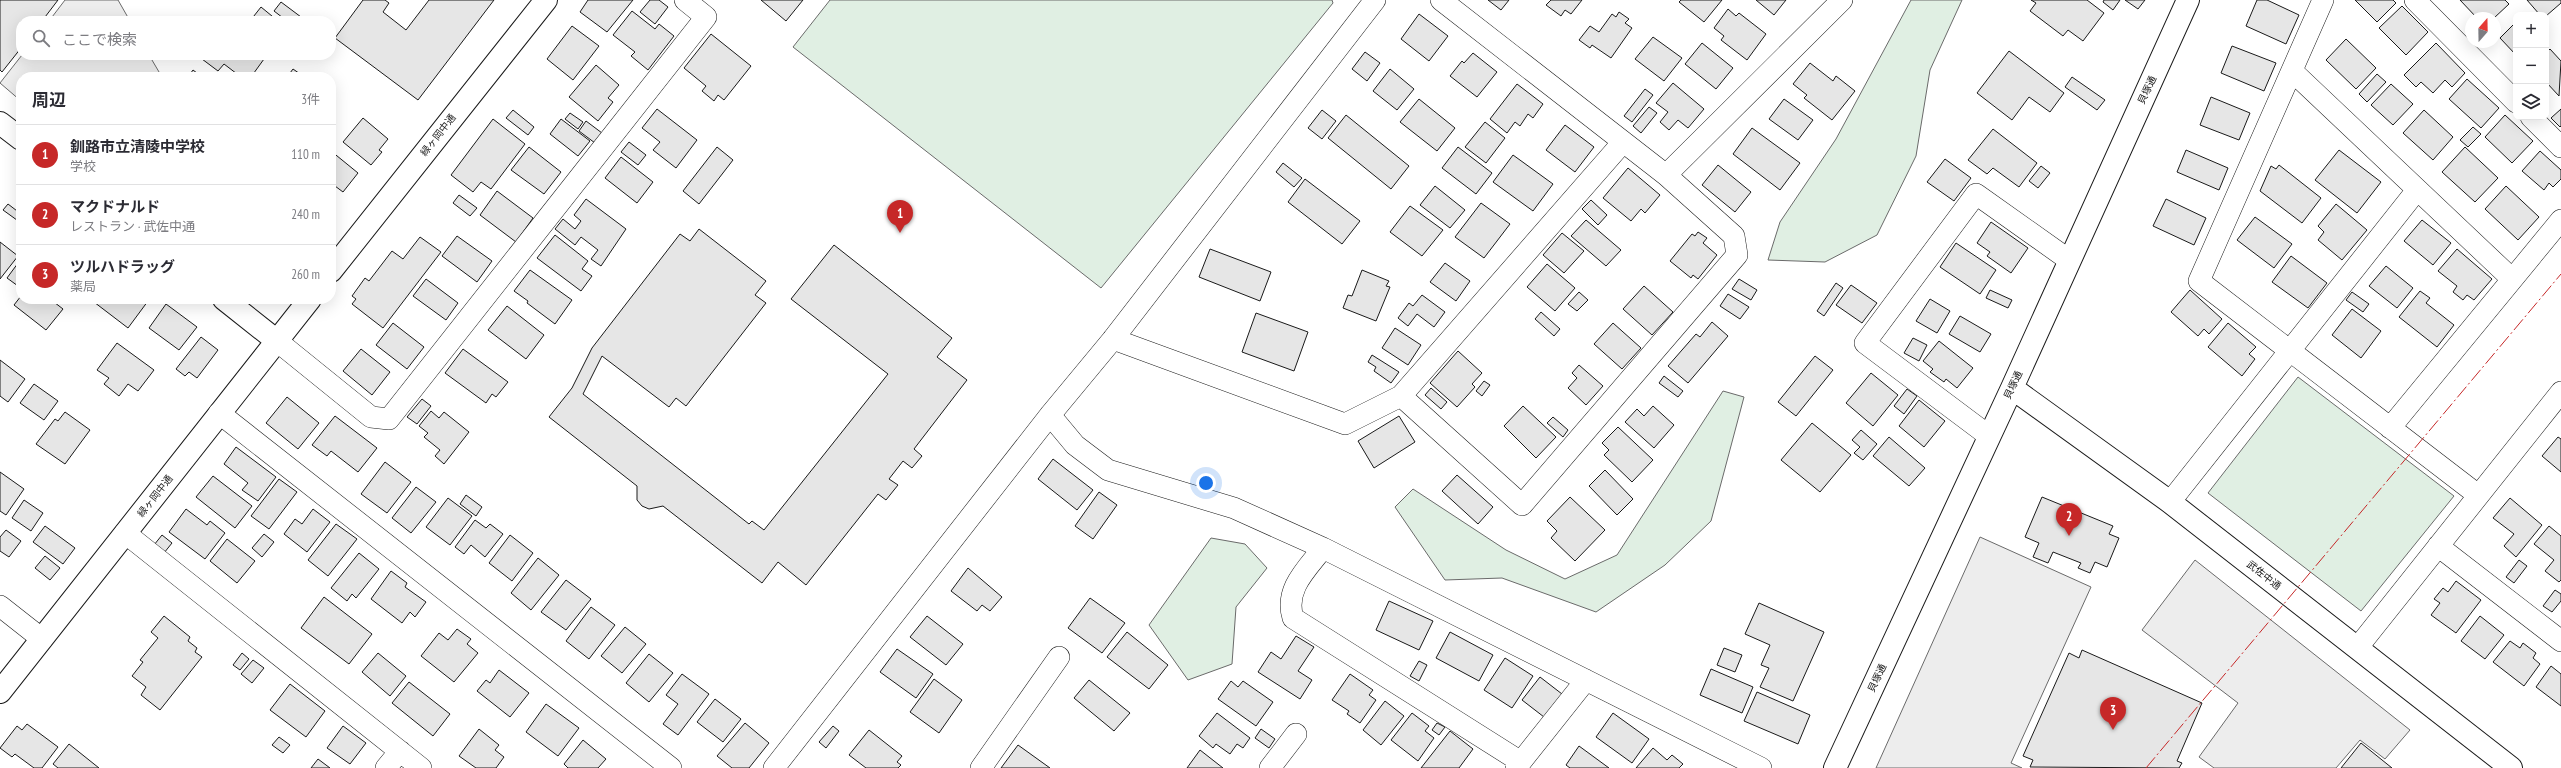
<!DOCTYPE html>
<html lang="ja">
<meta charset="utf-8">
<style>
body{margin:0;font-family:"PT Sans Narrow","Noto Sans JP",sans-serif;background:#f2f2f3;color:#2b2b33}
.controls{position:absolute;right:12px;top:12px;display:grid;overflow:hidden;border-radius:8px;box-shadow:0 4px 16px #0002}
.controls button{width:36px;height:36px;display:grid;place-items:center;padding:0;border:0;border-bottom:1px solid #e1e1e2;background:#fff;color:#2b2b33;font:20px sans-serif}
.compass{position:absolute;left:2465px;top:12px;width:36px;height:36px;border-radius:50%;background:#fff;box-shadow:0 4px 16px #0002;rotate:20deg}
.you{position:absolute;left:1206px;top:483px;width:14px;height:14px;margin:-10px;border:3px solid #fff;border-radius:50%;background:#1a73e8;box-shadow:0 0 0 6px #1a73e833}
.badge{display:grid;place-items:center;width:26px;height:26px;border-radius:50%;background:#c62828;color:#fff;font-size:13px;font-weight:700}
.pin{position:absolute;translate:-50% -33px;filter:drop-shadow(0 1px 2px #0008)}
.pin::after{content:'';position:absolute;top:21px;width:14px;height:12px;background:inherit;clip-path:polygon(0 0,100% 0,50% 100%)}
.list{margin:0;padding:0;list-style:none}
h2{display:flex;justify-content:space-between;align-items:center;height:52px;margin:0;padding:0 16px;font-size:17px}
h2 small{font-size:13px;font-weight:400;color:#7c7c81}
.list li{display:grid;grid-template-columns:26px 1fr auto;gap:12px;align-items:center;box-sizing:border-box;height:60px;padding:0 16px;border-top:1px solid #e1e1e2}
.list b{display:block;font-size:15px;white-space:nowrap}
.list p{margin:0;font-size:13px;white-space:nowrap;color:#7c7c81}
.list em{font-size:13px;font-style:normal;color:#7c7c81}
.icon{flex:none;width:22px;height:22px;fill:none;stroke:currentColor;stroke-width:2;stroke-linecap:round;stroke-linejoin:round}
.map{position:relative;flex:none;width:2561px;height:768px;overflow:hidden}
.search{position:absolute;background:#fff;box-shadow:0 4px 16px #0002;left:16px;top:16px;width:320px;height:44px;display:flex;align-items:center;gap:10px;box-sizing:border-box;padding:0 14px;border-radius:16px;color:#7c7c81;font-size:15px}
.panel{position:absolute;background:#fff;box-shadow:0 4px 16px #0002;left:16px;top:72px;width:320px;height:232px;border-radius:16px}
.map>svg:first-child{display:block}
.green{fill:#e0efe3;stroke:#6a6a6a}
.parking{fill:#ededed;stroke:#6a6a6a}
.building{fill:#e6e6e6;stroke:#1a1a1a}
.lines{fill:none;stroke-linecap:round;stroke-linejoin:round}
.street-casing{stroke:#1a1a1a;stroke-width:22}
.secondary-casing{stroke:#1a1a1a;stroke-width:24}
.street{stroke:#fff;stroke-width:21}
.secondary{stroke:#fff;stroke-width:22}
.power{stroke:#c62828;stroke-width:1;stroke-dasharray:14 3 2 3;stroke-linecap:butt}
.labels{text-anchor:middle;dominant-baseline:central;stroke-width:3;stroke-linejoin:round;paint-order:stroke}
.street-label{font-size:10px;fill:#1a1a1a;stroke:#fff}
</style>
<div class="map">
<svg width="2561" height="768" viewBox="0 0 2561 768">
<rect width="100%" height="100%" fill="#fff"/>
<path class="green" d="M830 0H1332L1333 3 1101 288 793 47Z
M1911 0H1962L1930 70 1916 156 1877 235 1825 262 1768 260 1780 222 1836 139Z
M2298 377 2454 496 2361 611 2208 493Z
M1723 391 1744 397 1711 521 1665 565 1596 612 1502 578 1445 580 1395 507 1413 489 1506 550 1565 579 1617 555Z
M1211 538 1245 544 1267 568 1236 607 1232 664 1188 680 1149 625Z"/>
<path class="parking" d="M65 0H118L130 21H49Z
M22 55H149L162 77H21V101L0 83Z
M1980 537 2091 587 2011 763 2022 768H1876Z
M2195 560 2410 730 2385 759 2360 740 2336 768H2214L2199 757 2238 703 2142 630Z"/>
<path class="building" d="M0 0H58L42 21H21V48L2 72 0 70Z
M363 0H385L389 3 383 12 406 30 429 0H494L418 100 335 38Z
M588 0H633L607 32 580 12Z
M650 0H659L668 7 655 24 640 12Z
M761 0H803L786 21Z
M1488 0H1509L1501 10Z
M1551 0H1582L1571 14 1565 10 1561 16 1546 5Z
M1681 0H1722L1704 22 1679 2Z
M1756 0H1786L1774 15Z
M2031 0H2087L2104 13 2083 41 2068 30 2063 36 2030 11 2036 3Z
M2104 0H2120L2113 10 2103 2Z
M2125 0H2145L2138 9Z
M2257 0H2267L2299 15 2286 44 2246 26Z
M2355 0H2393L2396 3 2377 22Z
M2460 0H2505L2509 4 2494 18H2485L2482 15 2477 18Z
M2527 0H2561V3L2546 16 2540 15Z
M281 2 301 17 298 21H287L274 11Z
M2402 6 2428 32 2406 55 2379 28Z
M261 7 278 21H250Z
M1728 9 1736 16 1739 13 1766 34 1747 60 1721 40 1724 36 1714 28Z
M632 11 655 29 659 24 674 36 648 70 631 56 635 52 613 35Z
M1619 12 1629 19 1625 23 1632 28 1611 58 1592 45 1590 48 1579 40 1590 26 1599 32 1612 14 1616 17Z
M1419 14 1448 36 1429 61 1401 39Z
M2516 22V55L2500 38Z
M572 26 599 46 573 80 547 59Z
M711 34 751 66 724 100 718 95 714 101 702 91 706 86 684 68Z
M1653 37 1682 58 1664 81 1635 59Z
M2346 39 2376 68 2356 89 2326 60Z
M1702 43 1733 68 1716 89 1685 64Z
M2436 43 2465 73 2452 87 2445 80 2433 93 2421 82 2416 87 2404 75Z
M2232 46 2276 63 2264 91 2221 73Z
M2550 49 2561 61 2559 96 2546 82V53Z
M2009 51 2064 93 2050 112 2029 97 2012 120 1977 93Z
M1365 52 1380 63 1367 81 1352 69Z
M1473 53 1497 72 1477 97 1450 76 1462 61 1464 63Z
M205 55H259L264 59 251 77H241L224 64 218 71 202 59Z
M1810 63 1833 81 1836 76 1855 91 1832 120 1804 98 1807 95 1793 84Z
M596 65 619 85 608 98 613 102 598 121 569 97Z
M293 69 303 76 305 73 310 77H287Z
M1390 69 1414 89 1397 110 1373 91Z
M193 70 202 77H188Z
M2377 74 2386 82 2367 102 2359 94Z
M2072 77 2105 100 2097 110 2065 87Z
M2467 79 2499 108 2481 128 2449 99Z
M1673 83 1704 109 1688 128 1678 120 1669 130 1660 122 1668 112 1656 103Z
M1517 84 1543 104 1533 118 1528 114 1520 126 1515 122 1507 133 1490 119Z
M2391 84 2413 104 2393 125 2371 105Z
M1645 89 1653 95 1632 122 1624 116Z
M2211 97 2250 113 2239 140 2200 125Z
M1419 99 1455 128 1437 151 1400 122Z
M1784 99 1813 120 1798 140 1769 119Z
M1649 107 1657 113 1641 133 1633 126Z
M657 109 697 140 676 168 653 150 660 142 642 128Z
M2561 109V126L2560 127 2551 118Z
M513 110 534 127 528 135 506 118Z
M1322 110 1336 121 1322 139 1308 128Z
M2424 110 2453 137 2433 160 2403 133Z
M570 113 583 122 578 129 565 119Z
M1346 115 1409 166 1391 189 1328 138Z
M2505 115 2533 141 2512 163 2485 137Z
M363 118 388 139 379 150 382 152 371 165 343 142Z
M493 119 525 144 491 189 481 182 473 192 451 175Z
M561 119 590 141 578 156 550 134Z
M586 121 602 133 595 143 579 131Z
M1485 122 1505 138 1486 163 1465 147Z
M1565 125 1594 147 1575 172 1546 150Z
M2473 127 2481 134 2468 147 2460 140Z
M1752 128 1800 163 1780 190 1733 154Z
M1993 129 2037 163 2019 187 1993 168 1987 174 1968 160Z
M629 142 646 155 638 165 621 152Z
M529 147 561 172 544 194 511 170Z
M717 147 733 160 699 204 683 191Z
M1458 147 1492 173 1476 194 1442 168Z
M2465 147 2498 178 2475 202 2442 172Z
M2186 150 2228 168 2219 190 2177 172Z
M2339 150 2381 182 2357 213 2315 180Z
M331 151 358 173 343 192 331 183Z
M2540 151 2561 170V179L2553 187 2549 183 2544 190 2522 171Z
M1513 155 1553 184 1533 211 1493 182Z
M621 157 653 182 637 203 605 178Z
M1945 159 1971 178 1954 201 1927 182Z
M1283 163 1302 178 1294 187 1276 172Z
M1718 165 1751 192 1735 212 1702 185Z
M2279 165 2321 198 2302 223 2260 191 2271 166 2276 169Z
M2041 166 2050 173 2038 188 2029 181Z
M1628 168 1660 195 1645 213 1641 209 1631 221 1603 198Z
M1305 179 1360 221 1342 244 1288 202Z
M1435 186 1465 210 1450 228 1420 205Z
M2506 186 2539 217 2518 240 2485 209Z
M497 191 533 218 516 242 480 215Z
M459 195 477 208 470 216 453 203Z
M586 199 626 229 601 266 591 259 598 250 581 237 575 245 555 229 563 219 575 229 581 221 574 215Z
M2166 199 2206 218 2194 245 2153 226Z
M1591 200 1607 215 1598 225 1582 209Z
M1481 203 1510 224 1484 258 1455 237Z
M8 204 21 214V223L3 210Z
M2336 204 2367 230 2342 260 2318 240 2324 232 2318 226Z
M1410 206 1443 230 1422 256 1390 232Z
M2255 217 2292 244 2274 268 2237 240Z
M1586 220 1621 250 1606 266 1571 236Z
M2422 220 2451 243 2433 265 2404 241Z
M1991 222 2028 248 2011 273 1987 256 1990 252 1977 243Z
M699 229 766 281 755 295 766 303 686 406 676 398 669 407 602 356 583 394 749 524 752 521 764 530 888 374 791 299 834 245 952 338 937 357 967 380 914 449 922 456 912 468 903 461 889 479 898 485 886 500 878 494 806 585 778 562 762 583 663 506 649 509 642 506 637 500V486L549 417 572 388 592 348 680 234 690 241Z
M1698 232 1707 238 1703 243 1717 255 1698 279 1693 275 1691 278 1670 261 1692 234 1695 236Z
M1562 233 1584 251 1564 273 1543 255Z
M555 235 588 261 582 269 592 276 581 291 537 258Z
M457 236 492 261 477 282 442 256Z
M420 237 441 252 383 328 352 304 356 299 352 296 365 278 369 281 392 251 403 259Z
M0 242 18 256 0 279Z
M1956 243 1996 270 1980 294 1940 267Z
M1210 249 1271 272 1260 301 1199 277Z
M2457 249 2492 279 2474 300 2467 295 2463 300 2453 292 2457 286 2438 271Z
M2291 256 2327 283 2308 308 2272 282Z
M21 259V283L18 286 7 278Z
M1445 263 1470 281 1456 301 1430 282Z
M1547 264 1575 288 1555 311 1527 287Z
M2386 266 2413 288 2397 308 2369 286Z
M530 270 572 300 555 324 527 303 528 301 514 291Z
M1362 270 1389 281 1386 286 1390 287 1376 321 1343 308 1348 295 1352 296Z
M426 279 458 303 446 320 413 296Z
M1739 279 1757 290 1751 300 1732 289Z
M1836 283 1843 288 1824 316 1817 311Z
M1851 285 1877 303 1862 323 1836 305Z
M1644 286 1673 312 1652 335 1623 309Z
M1990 290 2012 300 2008 308 1986 298Z
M2190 290 2222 319 2209 334 2204 329 2198 336 2171 312Z
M2420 291 2430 298 2426 303 2454 325 2437 347 2399 317Z
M1579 292 1588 300 1577 311 1568 304Z
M2352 292 2369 304 2363 312 2346 300Z
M1728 294 1749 307 1740 319 1720 306Z
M1422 295 1445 312 1434 327 1417 314 1408 326 1398 318 1409 303 1413 306Z
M21 296V299H50L63 309 46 330 14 305Z
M90 299H146L148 301 128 328Z
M1930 299 1950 311 1937 333 1916 321Z
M166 304 197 327 179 350 149 328Z
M507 306 544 335 526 359 488 330Z
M2352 309 2381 331 2361 358 2332 335Z
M1541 312 1560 329 1554 336 1535 319Z
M1256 313 1308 332 1294 371 1242 352Z
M1960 316 1991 334 1980 352 1949 334Z
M1712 322 1728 336 1688 383 1668 366 1696 334 1700 337Z
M393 323 424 347 407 369 376 345Z
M1613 323 1641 348 1622 369 1594 344Z
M2228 323 2256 347 2249 354 2255 359 2242 376 2208 347Z
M1395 328 1421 345 1408 365 1382 348Z
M201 337 218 350 197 378 189 372 185 376 176 369Z
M1913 338 1927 345 1919 361 1904 353Z
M1939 341 1973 368 1957 388 1946 379 1944 382 1930 372 1933 369 1923 361Z
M117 343 154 370 138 391 128 384 119 396 104 384 109 378 97 370Z
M361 349 390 372 372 395 343 371Z
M463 349 508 382 496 397 492 394 486 403 445 373Z
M1458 351 1482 373 1472 384 1475 387 1457 407 1430 383Z
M1372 355 1399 372 1391 383 1374 371 1376 367 1368 362Z
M1815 356 1833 370 1796 416 1778 402Z
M0 360 25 379 8 402 0 396Z
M1579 365 1603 386 1586 405 1568 388 1577 378 1572 373Z
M1871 373 1898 395 1873 426 1846 403Z
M1664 376 1683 391 1678 397 1659 383Z
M1484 381 1490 385 1482 396 1476 391Z
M34 384 58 401 44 420 20 403Z
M1431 388 1447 402 1441 409 1425 395Z
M1907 389 1917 396 1904 414 1894 406Z
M287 397 319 423 298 449 266 423Z
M422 399 431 406 417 424 407 417Z
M1919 400 1945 421 1924 447 1899 426Z
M1523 406 1556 437 1536 458 1504 426Z
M1653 406 1674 425 1654 448 1625 422 1637 409 1644 416Z
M431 411 439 418 444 412 469 432 444 464 435 456 440 450 424 437 428 433 419 426Z
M65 412 90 430 65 464 36 444 55 419 58 421Z
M335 416 377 448 358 472 331 451 327 456 312 445Z
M1399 416 1415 442 1374 468 1358 441Z
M1553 417 1568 430 1563 437 1547 423Z
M1812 423 1851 455 1820 492 1781 460Z
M1618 427 1653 460 1632 482 1604 455 1609 450 1602 443Z
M1861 430 1877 444 1863 460 1854 453 1860 447 1852 440Z
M1889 437 1925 468 1909 486 1873 456Z
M2558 437 2561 439V472L2542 456Z
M236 447 276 477 258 501 242 490 248 483 224 464Z
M1053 459 1093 490 1077 510 1038 479Z
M385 462 411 482 387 513 361 494Z
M1605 470 1633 499 1617 515 1589 486Z
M0 472 24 489 6 515 0 511Z
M1457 475 1493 507 1478 524 1442 491Z
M213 476 252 506 235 528 196 497Z
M279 479 297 492 269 529 251 516Z
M416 487 436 502 411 533 392 518Z
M1099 492 1117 505 1093 539 1075 526Z
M466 495 482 507 476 516 460 504Z
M1570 497 1605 530 1575 561 1551 538 1557 531 1547 521Z
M2042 497 2113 526 2109 534 2119 538 2107 567 2095 562 2090 573 2078 568 2081 563 2053 552 2048 563 2033 557 2039 543 2025 537Z
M448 498 472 516 450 545 426 527Z
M2510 498 2542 525 2516 557 2504 546 2514 534 2493 518Z
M24 500 43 513 31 531 12 518Z
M186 509 207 525 210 521 225 533 205 559 169 532Z
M313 509 330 522 307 552 284 534 295 519 302 524Z
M475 520 486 528 490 524 503 534 485 557 471 545 464 554 455 547Z
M336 524 357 539 328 576 308 560Z
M45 526 75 548 63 564 33 542Z
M2549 526 2561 536V580L2559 582 2545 571 2554 560 2534 544Z
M6 530 21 541 9 557 0 551V537Z
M264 534 274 542 262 557 252 548Z
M162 535 172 543 164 553 154 545Z
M510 535 533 553 512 581 489 563Z
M227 539 255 561 237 583 210 561Z
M359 553 379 569 356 598 352 594 347 601 331 588Z
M45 556 60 568 50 580 35 568Z
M538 558 559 575 531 610 511 593Z
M2519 560 2527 566 2514 583 2506 577Z
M968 568 1002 597 990 611 982 605 977 611 951 591Z
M391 571 407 583 405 587 426 602 415 617 410 612 402 623 371 599Z
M566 580 591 599 566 630 541 612Z
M2456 581 2481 600 2456 633 2431 615 2440 603 2434 599 2443 588 2448 592Z
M2555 590 2561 594V601L2552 612 2543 606Z
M324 597 372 634 349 664 301 628Z
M1090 598 1125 623 1102 653 1068 628Z
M1389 601 1433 621 1419 650 1376 630Z
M1759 603 1824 632 1793 701 1760 687 1769 668 1761 665 1770 645 1745 634Z
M591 607 615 625 589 659 566 641Z
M164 616 190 637 188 641 197 648 195 652 202 657 160 710 141 695 146 687 132 676 143 662 140 660 158 638 151 632Z
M927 616 963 644 946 665 910 637Z
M2480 616 2504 635 2485 659 2461 641Z
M625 627 646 644 622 673 601 656Z
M457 629 471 639 467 644 478 653 454 682 421 656 439 633 448 640Z
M1127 632 1168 665 1149 689 1107 657Z
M1450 632 1493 655 1479 681 1436 658Z
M1296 636 1314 647 1298 671 1312 680 1300 699 1258 672 1271 652 1281 659Z
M2510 641 2520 648 2523 643 2536 653 2533 658 2540 664 2524 686 2493 662Z
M1724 648 1742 655 1735 672 1717 665Z
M897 649 933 674 916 698 880 672Z
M2082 650 2202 703 2177 761 2182 763 2179 768 2030 767 2033 760 2023 756 2069 653 2079 658Z
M242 653 249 659 240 670 233 665Z
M378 653 406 676 390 696 362 672Z
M649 654 673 673 649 702 626 683Z
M1505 658 1533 676 1512 708 1484 690Z
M253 660 264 668 252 683 241 674Z
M1419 661 1427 665 1419 681 1410 676Z
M2551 666 2561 674V706L2536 687Z
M1711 669 1753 687 1742 713 1700 695Z
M499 670 529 693 510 717 477 691 486 680 490 683Z
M682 674 709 694 678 735 663 724 678 704 666 695Z
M1350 674 1373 690 1369 695 1376 700 1360 723 1347 714 1349 711 1332 700Z
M1540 677 1562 694 1544 717 1522 700Z
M934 679 962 700 939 733 910 712Z
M1089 680 1130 713 1114 731 1074 698Z
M1231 681 1238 687 1243 681 1273 702 1256 726 1218 699Z
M409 682 450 714 433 736 392 703Z
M290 684 325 711 306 737 270 710Z
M1757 692 1810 715 1798 744 1744 721Z
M715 699 741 719 723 742 697 722Z
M1385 701 1404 716 1381 745 1363 730Z
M546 704 579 728 558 756 526 732Z
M1217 713 1250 738 1243 748 1237 744 1230 754 1216 744 1213 748 1199 736Z
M1412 713 1429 726 1425 731 1434 738 1418 761 1391 740Z
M1613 713 1649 739 1632 763 1596 737Z
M745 723 769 743 749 768H732L717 756Z
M1437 723 1445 727 1439 735 1432 730Z
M27 724 58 747 42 768H34L15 754 12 757 0 748 17 726 22 730Z
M343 726 366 743 350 764 327 748Z
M833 726 839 731 826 748 819 742Z
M479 729 499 745 495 750 504 757 496 768H476L459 756Z
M1261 729 1275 739 1269 748 1255 738Z
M869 730 902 756 897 762 901 765 898 768H866L849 755Z
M1450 731 1473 749 1459 768H1421Z
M279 737 290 745 283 753 272 745Z
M583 740 606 759 598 768H568L564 764Z
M2361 743 2392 768H2341Z
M69 744 99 768H58L53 764Z
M1018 745 1050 768H1001Z
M1579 746 1609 768H1570L1566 765Z
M1653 748 1667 760 1672 755 1683 764 1679 768H1636Z
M1200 750 1223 768H1187Z
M318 759 330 768H311Z"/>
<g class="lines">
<g class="street-casing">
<path id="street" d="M2323 0 2199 281 2478 495
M2415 0 2516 102
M2292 71 2512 279
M2531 117 2561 147
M1666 175 1842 0
M1113 339 1345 424 1401 396 1522 505 1737 255 1734 236 1666 175 1441 0
M277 341 371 417 389 419 706 17 685 0
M1401 396 1623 142
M219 413 671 768
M1050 415 1075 445 1108 470 1234 508 1323 548 1761 768
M2390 428 2561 220
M1989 436 1865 343 1976 194 2069 260
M2170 502 2417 190
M125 533 421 768
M2438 546 2561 641
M1323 548C1307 569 1284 589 1293 618L1521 762
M0 606 42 639
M2358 647 2561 392
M386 768 400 751
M774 768 1050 415 1113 339 1375 0
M981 768 1059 657
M1270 768 1296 734
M1516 768 1586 680"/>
</g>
<g class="secondary-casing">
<path id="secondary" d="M0 123 21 139
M331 271 546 0
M224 299 277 341
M2012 388 2170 502 2511 768
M0 692 310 299
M1835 768 2012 388 2188 0"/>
</g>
<use href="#street" class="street"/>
<use href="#secondary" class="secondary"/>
<path class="power" d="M2146 768 2561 274"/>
</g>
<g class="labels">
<g class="street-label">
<text transform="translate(2147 90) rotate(-65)">貝塚通</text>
<text transform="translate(438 135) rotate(-52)">緑ヶ岡中通</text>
<text transform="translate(2013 385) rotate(-65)">貝塚通</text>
<text transform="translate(155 496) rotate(-52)">緑ヶ岡中通</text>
<text transform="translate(2264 575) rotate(38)">武佐中通</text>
<text transform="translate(1877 678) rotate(-65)">貝塚通</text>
</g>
</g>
</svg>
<div class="controls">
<button>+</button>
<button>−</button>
<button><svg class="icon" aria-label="layers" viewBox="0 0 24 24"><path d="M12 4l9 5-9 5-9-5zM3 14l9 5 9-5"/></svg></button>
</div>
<svg class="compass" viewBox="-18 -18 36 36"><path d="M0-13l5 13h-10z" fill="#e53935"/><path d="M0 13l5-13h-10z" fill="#7c7c81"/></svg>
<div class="you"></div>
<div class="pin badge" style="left:900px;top:233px">1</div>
<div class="pin badge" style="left:2069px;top:536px">2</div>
<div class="pin badge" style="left:2113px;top:730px">3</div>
<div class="search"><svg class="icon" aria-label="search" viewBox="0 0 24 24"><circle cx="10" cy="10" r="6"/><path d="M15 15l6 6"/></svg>ここで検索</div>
<section class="panel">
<h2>周辺<small>3件</small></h2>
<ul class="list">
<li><span class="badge">1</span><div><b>釧路市立清陵中学校</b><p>学校</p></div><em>110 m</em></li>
<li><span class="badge">2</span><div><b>マクドナルド</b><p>レストラン · 武佐中通</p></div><em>240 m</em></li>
<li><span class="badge">3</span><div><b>ツルハドラッグ</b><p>薬局</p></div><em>260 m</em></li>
</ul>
</section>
</div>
